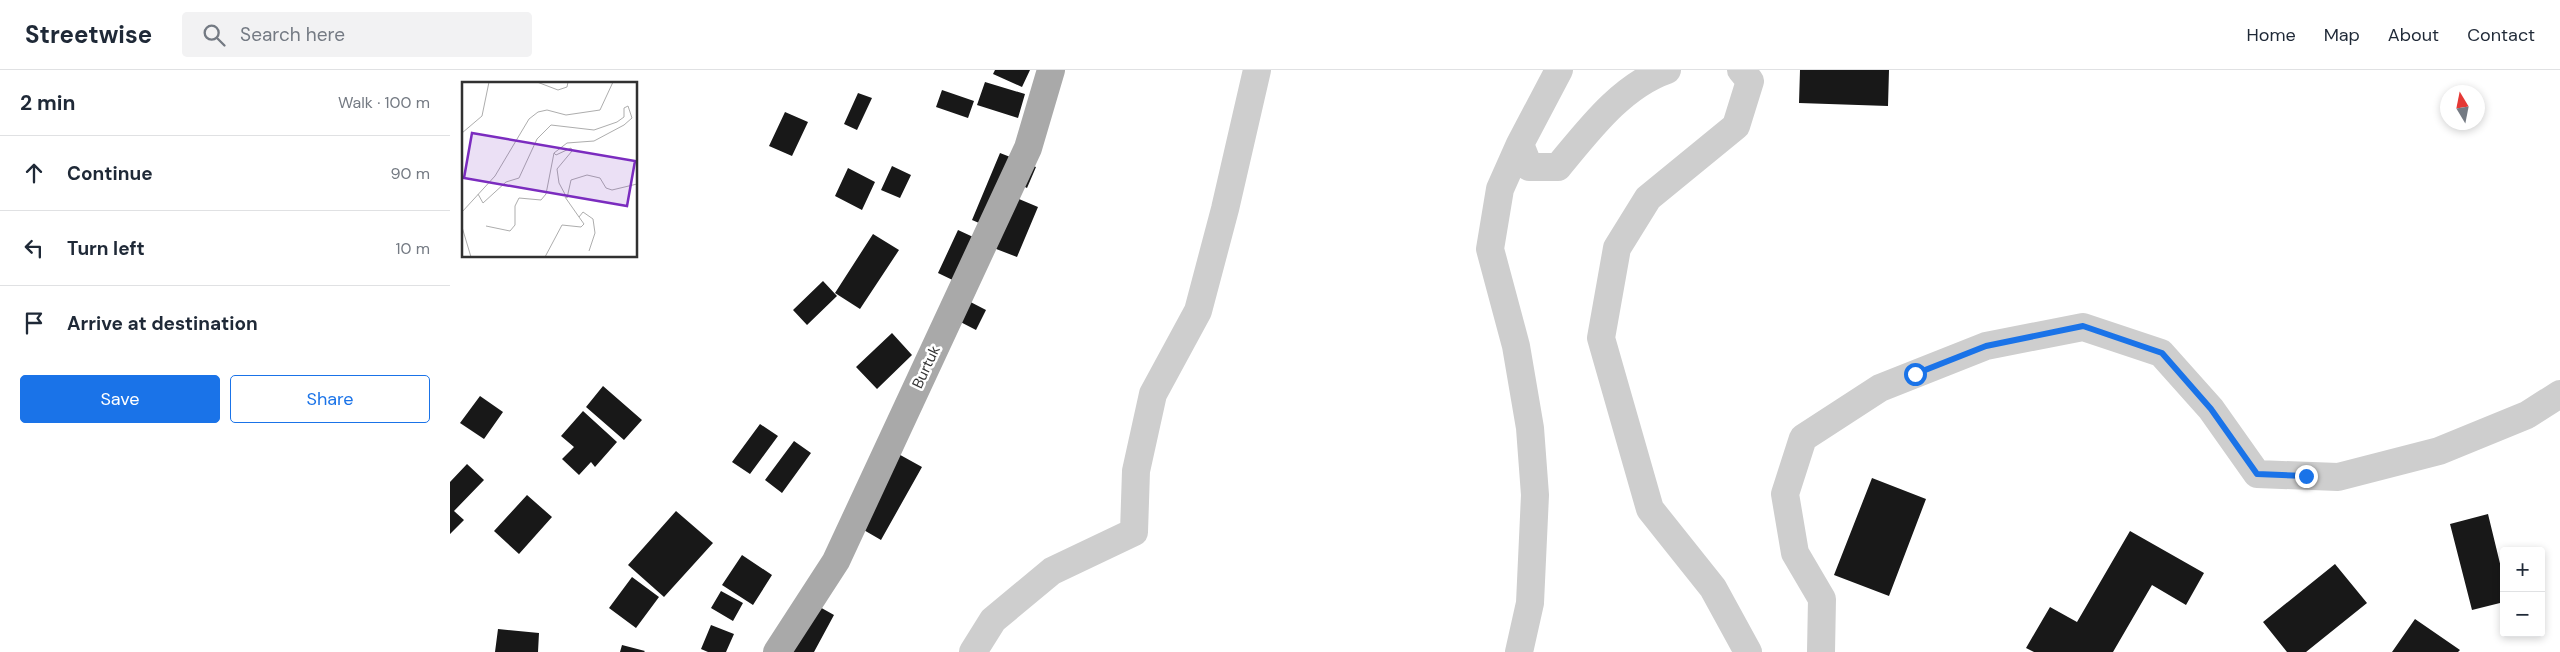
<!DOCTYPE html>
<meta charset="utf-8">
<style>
body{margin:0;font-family:"DM Sans",sans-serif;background:#f2f2f3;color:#1f2937}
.controls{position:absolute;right:15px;bottom:15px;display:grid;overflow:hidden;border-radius:5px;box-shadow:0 2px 8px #0003}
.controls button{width:45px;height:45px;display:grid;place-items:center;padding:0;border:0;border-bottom:1px solid #e0e1e3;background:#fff;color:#1f2937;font:25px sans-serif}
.compass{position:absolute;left:1990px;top:15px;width:45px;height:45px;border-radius:50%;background:#fff;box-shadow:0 2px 8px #0003;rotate:350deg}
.stop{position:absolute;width:15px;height:15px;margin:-11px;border:4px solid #1a73e8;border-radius:50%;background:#fff}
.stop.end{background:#1a73e8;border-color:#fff;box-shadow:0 1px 5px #0008}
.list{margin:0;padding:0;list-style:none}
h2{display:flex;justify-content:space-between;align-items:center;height:65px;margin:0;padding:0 20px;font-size:21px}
h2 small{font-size:16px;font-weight:400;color:#747a83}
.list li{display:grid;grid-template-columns:32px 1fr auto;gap:15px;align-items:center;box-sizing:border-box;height:75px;padding:0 20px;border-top:1px solid #e0e1e3}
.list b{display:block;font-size:19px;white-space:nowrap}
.list em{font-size:16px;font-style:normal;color:#747a83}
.actions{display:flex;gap:10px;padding:15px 20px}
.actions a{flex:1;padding:11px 0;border:1px solid #1a73e8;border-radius:5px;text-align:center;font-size:18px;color:#1a73e8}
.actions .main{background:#1a73e8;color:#fff}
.icon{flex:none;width:28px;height:28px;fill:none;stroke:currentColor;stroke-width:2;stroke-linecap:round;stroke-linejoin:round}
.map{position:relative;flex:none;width:2110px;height:582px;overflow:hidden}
header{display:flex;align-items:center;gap:30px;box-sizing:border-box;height:70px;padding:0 25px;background:#fff;border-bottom:1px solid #e0e1e3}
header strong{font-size:24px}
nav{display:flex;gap:28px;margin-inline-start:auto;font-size:18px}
.search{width:350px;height:45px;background:#f2f2f3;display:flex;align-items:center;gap:12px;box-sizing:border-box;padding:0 18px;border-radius:5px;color:#747a83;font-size:19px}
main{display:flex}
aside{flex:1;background:#fff}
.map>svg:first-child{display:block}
.building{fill:#181818}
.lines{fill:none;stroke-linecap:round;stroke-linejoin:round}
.minor{stroke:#cecece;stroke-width:28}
.primary{stroke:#a9a9a9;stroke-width:28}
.route{stroke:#1a73e8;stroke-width:6}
.labels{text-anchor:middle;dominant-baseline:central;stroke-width:5;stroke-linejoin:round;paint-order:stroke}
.street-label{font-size:15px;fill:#313131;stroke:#fff}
.inset-road{fill:none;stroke:#adadad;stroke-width:1}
.view{fill:#7b2cbf;fill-opacity:0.15;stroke:#7b2cbf;stroke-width:2.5}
.inset-edge{fill:none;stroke:#313131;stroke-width:2.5}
</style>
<header>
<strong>Streetwise</strong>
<div class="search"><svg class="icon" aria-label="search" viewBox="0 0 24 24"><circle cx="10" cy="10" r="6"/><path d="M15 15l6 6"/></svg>Search here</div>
<nav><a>Home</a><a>Map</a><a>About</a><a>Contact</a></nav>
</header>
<main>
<aside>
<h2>2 min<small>Walk · 100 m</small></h2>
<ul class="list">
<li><svg class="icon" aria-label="ahead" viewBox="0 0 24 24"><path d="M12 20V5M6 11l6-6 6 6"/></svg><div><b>Continue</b></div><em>90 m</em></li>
<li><svg class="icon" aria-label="left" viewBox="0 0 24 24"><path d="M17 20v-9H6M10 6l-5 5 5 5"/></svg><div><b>Turn left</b></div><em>10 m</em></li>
<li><svg class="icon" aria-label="arrive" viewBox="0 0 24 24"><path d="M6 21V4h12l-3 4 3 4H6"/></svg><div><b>Arrive at destination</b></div></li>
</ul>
<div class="actions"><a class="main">Save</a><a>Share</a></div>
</aside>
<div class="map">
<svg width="2110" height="582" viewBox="0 0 2110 582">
<rect width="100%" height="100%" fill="#fff"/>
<path class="building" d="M545 0H580L572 17 543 4Z
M1350 0H1439L1438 36 1349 33Z
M535 12 575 24 568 48 527 35Z
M492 20 524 31 518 48 486 37Z
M408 23 422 28 407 60 394 54Z
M335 42 358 52 342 86 319 76Z
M550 83 586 97 577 118 569 114 564 127 588 137 567 187 541 177 548 161 522 150Z
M442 96 461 105 450 128 431 120Z
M398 98 425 112 412 140 385 126Z
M508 160 534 172 513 215 488 203Z
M423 164 449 180 410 239 385 223Z
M373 211 387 226 357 255 343 240Z
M505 224 536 240 526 260 495 244Z
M442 263 462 285 427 319 406 297Z
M153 316 192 350 174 370 136 337Z
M30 326 53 342 34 369 10 353Z
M133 341 167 372 145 397 141 392 129 405 112 389 124 377 111 366Z
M310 354 328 366 300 404 282 392Z
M344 371 361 383 332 423 315 410Z
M434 376 472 397 431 470 393 448Z
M17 394 34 410 4 441 14 450 0 464V412Z
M1422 408 1476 429 1439 526 1384 505Z
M77 425 102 447 69 484 44 461Z
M226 441 263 473 214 527 178 495Z
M2038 444 2054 510V532L2022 540 2000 454Z
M1680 461 1754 503 1736 535 1702 515 1663 582H1584L1576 578 1600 537 1627 552Z
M292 485 322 505 303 535 272 515Z
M1885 494 1917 533 1856 582H1837L1813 552Z
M182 507 209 527 186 558 159 538Z
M271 521 293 533 283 551 261 538Z
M352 527 384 545 364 582H341Z
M1965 549 2010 580 2008 582H1942Z
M261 555 284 564 276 582H258L251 579Z
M48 559 89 563 88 582H45Z
M172 575 195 581 194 582H170Z"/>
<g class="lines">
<path class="minor" d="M1109 0 1070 74 1079 97H1108C1138 61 1171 16 1217 0
M1291 0 1300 11 1286 56 1198 128 1167 178 1151 268 1200 439 1263 518 1298 582
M523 582 543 550 602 501 684 462 686 401 703 324 748 241 775 139 807 0
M1069 582 1080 533 1085 425 1080 358 1066 276 1040 179 1050 119 1070 74
M1371 582 1372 529 1345 483 1335 424 1353 368 1430 318 1536 276 1633 257 1711 283 1761 339 1807 404 1888 407 1989 381 2077 345 2110 324"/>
<path class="primary" d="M327 582 386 491 578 78 601 0"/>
</g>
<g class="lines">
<path class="route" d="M1465 304 1536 276 1633 256 1712 283 1761 339 1807 404 1856 406"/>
</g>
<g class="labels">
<g class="street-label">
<text transform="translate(476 297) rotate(-65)">Burtuk</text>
</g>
</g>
<g transform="translate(12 12)">
<rect width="175" height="175" fill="#fff"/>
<path class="inset-road" d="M75 0 96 8 105 5 106 0M0 51 20 34 27 0M16 112 21 121 44 100 57 96 75 57 89 43 132 48 155 40 162 35V26L166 24 170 36 162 43 132 59 105 61 92 71 94 73 109 66 110 69 95 87 97 101 105 116 109 98 125 93 138 96 144 106 150 108 175 102M103 115 117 135 121 130 131 137 133 151 127 169M0 130 33 94 67 37 76 30 85 28 104 33 138 28 151 0M24 144 48 149 53 143V124L57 116 79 118 84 112 92 71M0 145 9 175M83 175 100 143 119 145 122 142 117 135"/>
<path class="view" d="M10 51 173 79 165 124 2 96Z"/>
<rect width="175" height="175" class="inset-edge"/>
</g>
</svg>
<div class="controls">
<button>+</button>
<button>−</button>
</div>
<svg class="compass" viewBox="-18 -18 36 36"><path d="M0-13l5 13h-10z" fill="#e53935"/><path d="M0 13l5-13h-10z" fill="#747a83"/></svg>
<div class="stop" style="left:1465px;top:304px"></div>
<div class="stop end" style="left:1856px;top:406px"></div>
</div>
</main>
